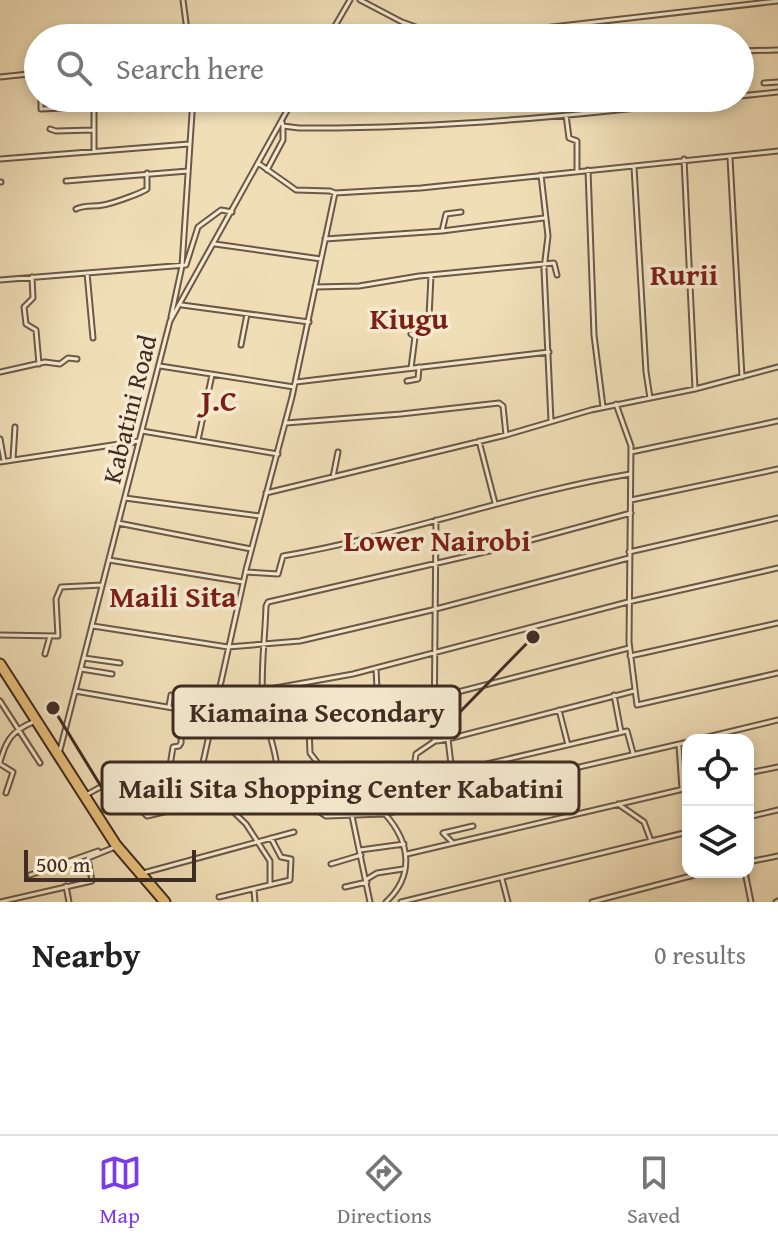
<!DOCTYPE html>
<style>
body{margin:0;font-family:"Gentium Book Plus",serif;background:#f6f6f6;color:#222}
.controls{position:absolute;right:24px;bottom:24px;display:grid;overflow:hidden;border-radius:16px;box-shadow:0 4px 12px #0003}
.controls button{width:72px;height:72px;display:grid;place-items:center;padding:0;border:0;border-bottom:2px solid #e0e0e0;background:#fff;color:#222;font:40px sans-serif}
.scale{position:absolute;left:24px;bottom:20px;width:172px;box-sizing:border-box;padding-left:8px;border:4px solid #3f2c22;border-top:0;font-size:22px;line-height:28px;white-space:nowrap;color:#3f2c22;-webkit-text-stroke:6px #f5ead0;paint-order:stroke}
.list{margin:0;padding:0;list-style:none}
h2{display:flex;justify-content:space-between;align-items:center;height:104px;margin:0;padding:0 32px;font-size:34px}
h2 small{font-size:26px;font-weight:400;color:#767676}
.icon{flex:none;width:44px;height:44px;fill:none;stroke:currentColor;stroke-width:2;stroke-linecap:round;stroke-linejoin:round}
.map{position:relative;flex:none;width:778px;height:902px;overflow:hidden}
.search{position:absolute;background:#fff;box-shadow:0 4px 12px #0003;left:24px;right:24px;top:24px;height:88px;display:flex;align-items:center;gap:20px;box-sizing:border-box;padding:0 28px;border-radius:44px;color:#767676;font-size:30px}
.sheet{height:232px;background:#fff}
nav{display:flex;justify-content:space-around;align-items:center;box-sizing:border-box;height:112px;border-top:2px solid #e0e0e0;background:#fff;font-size:22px;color:#767676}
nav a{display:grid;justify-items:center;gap:4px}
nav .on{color:#7c3aed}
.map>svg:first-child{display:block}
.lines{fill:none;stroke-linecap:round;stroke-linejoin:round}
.minor-casing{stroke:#6b5847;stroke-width:7}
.trunk-casing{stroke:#3f2c22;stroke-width:13}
.minor{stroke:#f5ead0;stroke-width:3}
.trunk{stroke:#e8bf7c;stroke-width:9}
.labels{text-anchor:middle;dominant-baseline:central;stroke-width:7;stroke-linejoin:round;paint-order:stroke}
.street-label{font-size:26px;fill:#3f2c22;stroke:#f5ead0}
.quarter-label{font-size:30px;font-weight:bold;fill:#7a1f14;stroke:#f5ead0}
.leader{fill:none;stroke:#3f2c22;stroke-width:3}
.callout-dot{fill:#3f2c22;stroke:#f5ead0;stroke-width:3}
.callout{fill:#f5ead0;stroke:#3f2c22;stroke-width:3}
.callout-label{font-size:28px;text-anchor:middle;font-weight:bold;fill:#3f2c22}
</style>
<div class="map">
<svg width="778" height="902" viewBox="0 0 778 902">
<rect width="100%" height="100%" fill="#f0deb7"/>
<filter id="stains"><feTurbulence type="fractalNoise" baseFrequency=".0025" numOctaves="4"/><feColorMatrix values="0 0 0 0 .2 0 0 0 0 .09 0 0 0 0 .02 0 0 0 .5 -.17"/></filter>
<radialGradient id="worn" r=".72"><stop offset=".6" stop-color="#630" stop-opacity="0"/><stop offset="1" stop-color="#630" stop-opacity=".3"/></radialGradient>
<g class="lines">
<g class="minor-casing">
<path id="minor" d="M183 0 188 38
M360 0 402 22 446 38
M328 38 350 0
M455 38 778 1
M740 51 778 50
M0 77 38 73
M764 83 778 82
M740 96 778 92
M41 98V109L64 108
M566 115 569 138 577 141V170
M282 122 283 126 299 128C440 129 581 116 720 98
M50 129 56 131 93 130
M94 151V98
M730 158 742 377
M0 159 189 144
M684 159 695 389
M258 163 296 190 330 191 335 193 421 188 778 151
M634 167 646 372 650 398
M267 170 283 140V126
M588 170 594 335 603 407
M541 175 548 236 544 269 551 421
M66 181 188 171
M0 182H1
M76 209C85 205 93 207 103 205 111 204 142 193 147 189V173
M442 231 446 214 461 212
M325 239 442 231 544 218
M215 244 321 259
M87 273 93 338
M32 277 33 298 24 307 26 324 36 330 39 364
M0 280 186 265 198 227 221 210 232 212
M315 287 359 286 419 276 554 263 557 275
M182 305 309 322
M171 317 182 266 193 98
M429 317 431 276
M241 345 247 314
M160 366 294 387
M411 368 415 337 411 334
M0 372 45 362 60 364 68 358 77 359
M407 381 418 379 419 367
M296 382 549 352
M616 404 631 446 629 642 637 705 778 673
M286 423 401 414 499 403 503 406 506 435
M142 431 278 454
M0 439 4 461
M198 440 212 375
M479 441 495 503
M631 452 778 421
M13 459 15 427
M0 462 139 441
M333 477 338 452
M266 493 506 435 591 410 695 389 778 367
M125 498 260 516
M631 500 778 469
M436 520 434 739 437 741 448 739 452 773
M118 523 251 549
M629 552 778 518
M109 560 243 582
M246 572 278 574 283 556C400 536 512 494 630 474
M93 626 228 647 300 641 432 610 629 558
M0 635 58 636 56 599 61 587 102 585
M45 654 50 636
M630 656 778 623
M84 658 120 663
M376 668 377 689
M81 669 112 674
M264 690 353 674 628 602 778 568
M75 691 213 715
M614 695 621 732
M0 701 40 763
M169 706 171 695
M559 710 568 745
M448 739 634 691
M695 740 778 720
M679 745 682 789
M60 750 170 321 294 98
M633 753 627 731 478 766 371 795 385 814 449 797 688 742
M0 762C6 740 12 731 33 722
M0 764 13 772 6 793
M133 769 143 812 147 816 276 786C281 757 267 734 263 706 260 673 265 640 266 606L268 602 498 549 631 513
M169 772 173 747 179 746 181 743 182 710
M748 773 778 767
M171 774 179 809
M412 782 416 754 435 741
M276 789H299L330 779
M299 789 286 796 282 802 306 807 340 795
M86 795 133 769 194 774H198L202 767 246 570 292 397 335 193
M220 799 246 824 270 861V885
M618 804 644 822 651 841
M312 807 326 816 385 814C410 842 415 875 386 902
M350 815 334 784 310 753 309 728 356 718 629 648
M352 816 370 902
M748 817 778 810
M453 843 443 833 473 826
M360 850 404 844
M407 854 688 788
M748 862 778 856
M331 864 361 855
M745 872 751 902
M143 873 294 832
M30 875 98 851
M367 879 377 873 403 869
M502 879 508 902
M66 886 69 902
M345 887 367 882
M254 890 255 902
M219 897 290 880 291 859 281 857 271 838
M0 902 92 881 88 858 115 847
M401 902 688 832
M592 902 706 872
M776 902 778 901"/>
</g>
<g class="trunk-casing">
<path id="trunk" d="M0 664 116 845 165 902"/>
</g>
<use href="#minor" class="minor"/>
<use href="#trunk" class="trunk"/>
</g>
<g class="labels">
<g class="street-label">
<text transform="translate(129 409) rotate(-76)">Kabatini Road</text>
</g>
<g class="quarter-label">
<text x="684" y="274">Rurii</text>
<text x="409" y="318">Kiugu</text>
<text x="219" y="400">J.C</text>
<text x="437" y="540">Lower Nairobi</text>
<text x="173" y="596">Maili Sita</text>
</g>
</g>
<path class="leader" d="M533 637L460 712M53 708L102 788"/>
<g class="callout-dot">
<circle cx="533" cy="637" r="8"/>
<circle cx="53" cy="708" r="8"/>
</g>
<g class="callout">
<rect x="173" y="686" width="287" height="52" rx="8"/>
<rect x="102" y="762" width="477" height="52" rx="8"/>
</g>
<g class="callout-label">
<text x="317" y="722">Kiamaina Secondary</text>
<text x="341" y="798">Maili Sita Shopping Center Kabatini</text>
</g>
<rect width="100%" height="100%" filter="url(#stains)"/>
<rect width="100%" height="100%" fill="url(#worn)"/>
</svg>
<div class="controls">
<button><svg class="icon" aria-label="locate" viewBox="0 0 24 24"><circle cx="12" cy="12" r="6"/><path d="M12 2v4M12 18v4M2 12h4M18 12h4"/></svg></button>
<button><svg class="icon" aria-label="layers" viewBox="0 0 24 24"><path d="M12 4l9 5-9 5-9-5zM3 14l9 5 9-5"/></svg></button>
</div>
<div class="scale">500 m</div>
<div class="search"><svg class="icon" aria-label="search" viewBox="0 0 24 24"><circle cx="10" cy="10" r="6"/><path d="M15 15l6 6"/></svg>Search here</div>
</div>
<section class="sheet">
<h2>Nearby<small>0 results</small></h2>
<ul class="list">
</ul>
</section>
<nav>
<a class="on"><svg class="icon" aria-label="map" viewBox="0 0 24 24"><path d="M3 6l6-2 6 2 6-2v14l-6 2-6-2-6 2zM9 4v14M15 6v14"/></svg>Map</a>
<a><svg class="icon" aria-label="directions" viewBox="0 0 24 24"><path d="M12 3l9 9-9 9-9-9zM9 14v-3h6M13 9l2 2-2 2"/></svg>Directions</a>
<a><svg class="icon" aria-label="saved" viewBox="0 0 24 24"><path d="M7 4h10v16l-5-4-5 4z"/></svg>Saved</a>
</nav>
